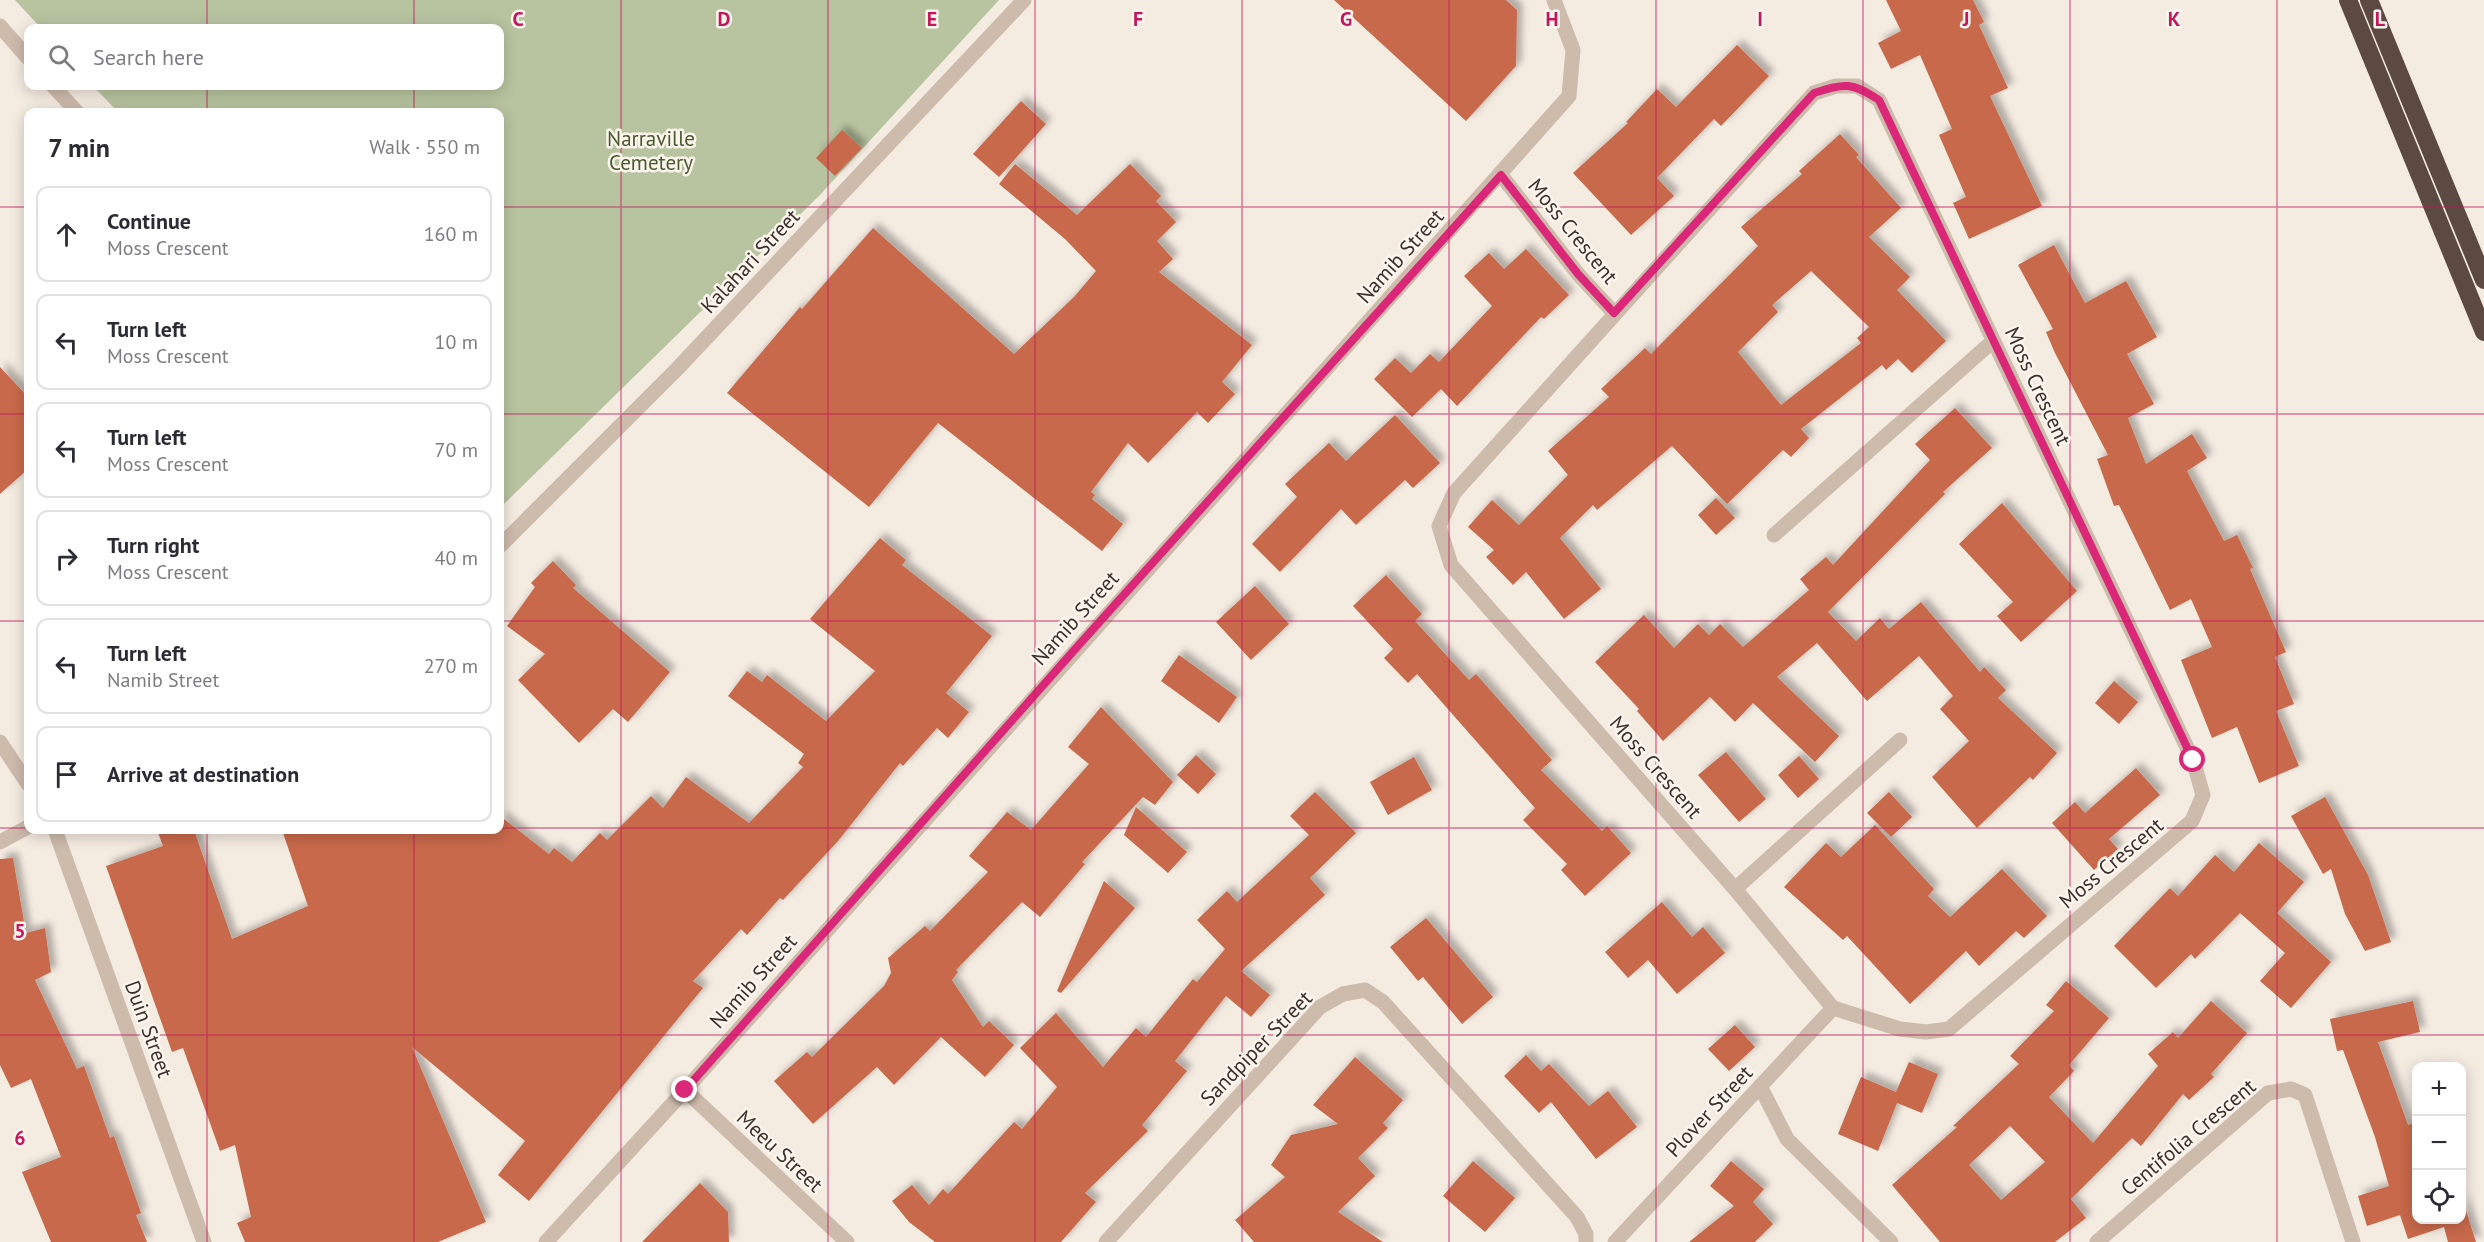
<!DOCTYPE html>
<meta charset="utf-8">
<style>
body{margin:0;font-family:"PT Sans",sans-serif;background:#f2f2f3;color:#2b2b33}
.controls{position:absolute;right:18px;bottom:18px;display:grid;overflow:hidden;border-radius:12px;box-shadow:0 3px 15px #0003}
.controls button{width:54px;height:54px;display:grid;place-items:center;padding:0;border:0;border-bottom:2px solid #e1e1e2;background:#fff;color:#2b2b33;font:30px sans-serif}
.stop{position:absolute;width:18px;height:18px;margin:-14px;border:4px solid #db2777;border-radius:50%;background:#fff}
.stop.end{background:#db2777;border-color:#fff;box-shadow:0 2px 6px #0008}
.list{margin:0;padding:0;list-style:none}
h2{display:flex;justify-content:space-between;align-items:center;height:78px;margin:0;padding:0 24px;font-size:26px}
h2 small{font-size:20px;font-weight:400;color:#7c7c81}
.list li{display:grid;grid-template-columns:39px 1fr auto;gap:18px;align-items:center;box-sizing:border-box;height:96px;margin:0 12px 12px;padding:0 12px;border:2px solid #e1e1e2;border-radius:12px}
.list b{display:block;font-size:22px;white-space:nowrap}
.list p{margin:0;font-size:20px;white-space:nowrap;color:#7c7c81}
.list em{font-size:20px;font-style:normal;color:#7c7c81}
.icon{flex:none;width:33px;height:33px;fill:none;stroke:currentColor;stroke-width:2;stroke-linecap:round;stroke-linejoin:round}
.map{position:relative;flex:none;width:2484px;height:1242px;overflow:hidden}
.search{position:absolute;background:#fff;box-shadow:0 3px 15px #0003;left:24px;top:24px;width:480px;height:66px;display:flex;align-items:center;gap:15px;box-sizing:border-box;padding:0 21px;border-radius:12px;color:#7c7c81;font-size:22px}
.panel{position:absolute;background:#fff;box-shadow:0 3px 15px #0003;left:24px;top:108px;width:480px;height:726px;border-radius:12px}
.map>svg:first-child{display:block}
.green{fill:#b8c4a0}
.building{fill:#c8694b;fill-rule:evenodd;filter:url(#shadow)}
.lines{fill:none;stroke-linecap:round;stroke-linejoin:round}
.minor{stroke:#cdbbac;stroke-width:15}
.highway{stroke:#5c4a42;stroke-width:18}
.route{stroke:#db2777;stroke-width:8}
.grid{fill:none;stroke:#c2185b;stroke-width:1.5;stroke-opacity:0.55}
.labels{text-anchor:middle;dominant-baseline:central;stroke-width:5;stroke-linejoin:round;paint-order:stroke}
.park-label{font-size:21px;fill:#4a5a2e;stroke:#fbf5ee}
.street-label{font-size:21px;fill:#3b302b;stroke:#fbf5ee}
.grid-label{font-size:20px;text-anchor:middle;font-weight:bold;fill:#c2185b;stroke:#fbf5ee;stroke-width:5;stroke-linejoin:round;paint-order:stroke}
</style>
<div class="map">
<svg width="2484" height="1242" viewBox="0 0 2484 1242">
<defs>
<filter id="shadow"><feDropShadow dx="5.5" dy="-5.5" stdDeviation="3" flood-color="#0004"/></filter>
</defs>
<rect width="100%" height="100%" fill="#f4ebe1"/>
<path class="green" d="M15 0H999L819 196 504 504 500 503V112H118L93 86H500V28H41Z"/>
<path class="building" d="M1334 0H1506L1517 10 1516 66 1466 121Z
M1886 0H1973L1984 22 1979 25 2008 88 1990 96 2042 206 1969 239 1953 203 1966 197 1939 135 1952 129 1920 55 1891 69 1878 43 1901 31Z
M1737 45 1769 76 1721 126 1714 119 1657 178 1674 196 1631 235 1573 173 1628 123 1626 122 1657 89 1676 107Z
M1021 101 1046 124 999 177 973 154Z
M842 130 862 148 835 176 816 158Z
M1840 134 1859 155 1856 157 1901 208 1869 237 1910 277 1897 290 1946 341 1912 373 1898 359 1886 370 1882 365 1801 429 1809 438 1791 457 1783 450 1727 504 1672 446 1597 510 1593 505 1560 538 1601 589 1564 619 1526 572 1513 585 1486 557 1494 550 1468 527 1492 500 1519 525 1568 475 1548 451 1609 397 1601 389 1645 348 1651 354 1758 246 1741 227 1802 174 1799 171ZM1811 271 1869 327 1857 338 1861 343 1781 405 1738 352 1778 312 1772 305Z
M1015 164 1077 215 1130 164 1161 196 1156 201 1176 222 1157 241 1173 259 1159 272 1252 345 1222 382 1235 394 1208 423 1197 412 1148 463 1128 443 1091 492 1095 495 1092 499 1123 524 1102 551 938 423 869 507 727 393 800 307 802 309 873 228 1014 354 1074 297 1096 271 1065 239 999 184Z
M2054 245 2085 303 2126 281 2157 337 2127 354 2154 404 2128 418 2146 464 2192 434 2207 458 2187 471 2224 541 2237 535 2253 568 2250 569 2286 652 2275 657 2294 704 2276 711 2299 766 2259 783 2237 727 2212 738 2181 660 2212 647 2191 599 2170 610 2119 505 2114 506 2097 459 2108 455 2055 353 2046 332 2053 329 2018 265Z
M1526 249 1569 295 1544 319 1541 317 1457 406 1441 389 1412 417 1374 379 1395 358 1411 373 1430 354 1439 362 1492 306 1464 276 1489 253 1504 269Z
M0 367 28 397V469L0 494Z
M1955 408 1992 448 1943 492 1945 494 1828 612 1856 641 1880 618 1889 629 1921 602 1980 672 1984 667 2006 690 1998 698 2057 753 2033 780 2030 777 1977 828 1932 777 1969 741 1940 709 1953 696 1919 656 1867 701 1817 643 1777 677 1839 736 1815 762 1753 703 1735 722 1710 697 1663 741 1637 711 1639 709 1595 662 1644 615 1674 648 1698 624 1709 635 1720 624 1743 647 1809 590 1800 579 1826 557 1833 565 1930 460 1915 444Z
M1395 415 1440 463 1413 488 1405 480 1356 525 1341 509 1280 572 1252 544 1297 497 1285 484 1329 443 1346 461Z
M1716 498 1735 518 1716 535 1698 515Z
M2002 503 2077 591 2021 642 1997 616 2013 602 1959 544Z
M880 538 906 560 902 565 992 636 946 693 969 712 948 738 937 728 903 766 900 763 838 841 783 900 780 898 747 935 741 929 693 981 703 988 529 1201 498 1175 525 1141 412 1047 486 1222 438 1242H245L237 1223 251 1217 235 1145 220 1151 183 1048 172 1052 106 866 163 846 157 830H194L232 939 308 906 282 830H500V816L549 854 554 848 572 862 600 833 607 840 651 796 663 808 686 777 749 823 803 767 798 763 804 754 728 696 747 671 762 682 767 675 826 721 875 671 810 619Z
M553 561 576 585 573 588 670 672 628 722 613 709 579 743 518 680 545 654 507 626 535 587 531 583Z
M1386 575 1422 614 1415 621 1469 680 1476 674 1552 760 1541 770 1602 831 1607 826 1631 853 1585 896 1561 870 1567 864 1523 820 1535 808 1417 674 1408 683 1384 658 1393 649 1353 606Z
M1255 586 1289 624 1251 660 1216 622Z
M1179 655 1237 697 1219 723 1161 681Z
M2114 681 2138 702 2119 724 2095 703Z
M1101 707 1173 782 1155 805 1143 797 1082 862 1085 864 1040 917 1022 902 956 970 958 972 952 980 983 1027 989 1021 1014 1045 985 1077 941 1037 894 1085 877 1067 813 1124 774 1081 807 1052 812 1057 884 986 891 973 888 958 925 926 930 931 988 872 969 856 1007 812 1031 830 1089 764 1068 747Z
M1726 752 1766 799 1739 822 1698 775Z
M1196 755 1216 774 1198 794 1177 775Z
M1799 756 1819 779 1798 798 1778 775Z
M1414 757 1432 790 1388 815 1370 782Z
M2136 768 2160 795 2109 839 2118 849 2094 870 2052 823 2075 802 2085 813Z
M1315 792 1356 833 1310 878 1325 895 1241 971 1270 995 1251 1017 1226 996 1175 1061 1187 1071 1142 1125 1148 1131 1085 1193 1096 1202 1061 1242H935L909 1222 892 1201 912 1185 929 1205 943 1189 948 1194 1014 1122 1022 1129 1057 1087 1020 1048 1056 1013 1103 1067 1136 1028 1146 1037 1193 979 1197 982 1225 949 1197 920 1227 891 1237 902 1309 835 1290 816Z
M1889 792 1912 817 1891 837 1867 813Z
M2325 797 2368 875 2391 942 2365 951 2345 914 2331 869 2323 874 2291 816Z
M1136 807 1187 852 1168 873 1124 835Z
M1875 825 1934 889 1928 896 1950 917 2002 869 2047 916 2024 938 2016 931 1979 966 1966 951 1910 1004 1847 936 1843 940 1784 887 1826 843 1841 857Z
M2259 843 2304 882 2277 913 2331 962 2291 1008 2260 981 2285 953 2240 913 2195 959 2191 954 2156 988 2114 946 2170 888 2178 896 2215 855 2234 872Z
M13 858 26 933 45 928 51 972 35 980 77 1069 84 1066 110 1138 114 1136 141 1213 136 1215 147 1242H51L22 1172 61 1157 31 1079 11 1088 0 1065V859Z
M1104 881 1135 908 1061 993 1057 991Z
M1662 902 1692 937 1703 927 1725 953 1677 994 1648 960 1628 978 1605 952Z
M1426 918 1493 997 1462 1024 1423 977 1418 981 1390 947Z
M2066 981 2109 1018 2069 1065 2074 1071 2049 1097 2093 1143 2158 1066 2148 1054 2173 1032 2178 1038 2211 1001 2247 1033 2211 1074 2214 1077 2189 1100 2183 1094 2141 1146 2132 1138 2071 1199 2086 1218 2055 1242H1940L1892 1185 1957 1127 1953 1126 2019 1064 2010 1056 2054 1011 2046 1005ZM2010 1126 2045 1162 2001 1200 1969 1165Z
M2413 1001 2420 1032 2378 1042 2408 1125 2416 1123V1220H2462V1198L2476 1242H2448L2444 1227 2408 1239 2400 1215 2367 1226 2358 1196 2389 1186 2375 1137 2343 1050 2337 1051 2330 1019Z
M1735 1025 1755 1047 1729 1071 1708 1049Z
M1526 1055 1541 1071 1549 1064 1589 1106 1608 1091 1637 1127 1596 1159 1551 1102 1539 1113 1504 1076Z
M1355 1057 1403 1100 1383 1123 1388 1128 1358 1158 1375 1176 1338 1212 1383 1242H1254L1235 1220 1285 1177 1271 1165 1291 1135 1338 1124 1313 1105Z
M1909 1062 1938 1074 1922 1113 1897 1103 1878 1151 1838 1134 1861 1077 1896 1092Z
M1473 1161 1515 1198 1485 1232 1443 1196Z
M1731 1161 1764 1189 1753 1202 1773 1224 1755 1242H1689L1734 1206 1710 1186Z
M700 1183 728 1212 729 1242H642Z"/>
<g class="lines">
<path class="minor" d="M0 26 28 58
M53 86 77 112
M1836 86H1857L1879 100 2193 760 2203 795 2192 821 1949 1029 1926 1032 1900 1029 1833 1008 1735 889 1451 565 1439 526 1454 493 1814 93Z
M1501 175 1578 274 1614 313
M1774 535 1993 341
M500 546 677 369 1024 0
M0 742 28 784
M55 830 204 1242
M0 842 28 827
M1735 889 1900 740
M1760 1086 1787 1139 1891 1242
M685 1090 847 1242
M546 1242 685 1090 1569 96 1573 50 1554 0
M1106 1242 1320 1007 1343 994 1365 990 1383 1002 1577 1217 1586 1234V1242
M1615 1242 1833 1008
M2097 1242 2268 1093 2291 1089 2305 1095 2353 1242"/>
<path class="highway" d="M2348 0 2484 332
M2369 0 2484 280"/>
</g>
<g class="lines">
<path class="route" d="M685 1090 1077 647 1501 175 1578 274 1614 313 1814 93C1846 83 1851 82 1879 100L2193 760"/>
</g>
<path class="grid" d="M207 0V28M414 0V28M621 0V1242M828 0V1242M1035 0V1242M1242 0V1242M1449 0V1242M1656 0V1242M1863 0V1242M2070 0V1242M2277 0V1242M207 86V112M414 86V112M0 207H28M500 207H2484M0 414H28M500 414H2484M0 621H28M500 621H2484M0 828H28M500 828H2484M207 830V1242M414 830V1242M0 1035H2484"/>
<g class="labels">
<g class="park-label">
<text x="651" y="138">Narraville<tspan x="651" dy="24">Cemetery</tspan></text>
</g>
<g class="street-label">
<text transform="translate(1573 231) rotate(51)">Moss Crescent</text>
<text transform="translate(1400 256) rotate(-48)">Namib Street</text>
<text transform="translate(750 261) rotate(-47)">Kalahari Street</text>
<text transform="translate(2038 386) rotate(65)">Moss Crescent</text>
<text transform="translate(1075 618) rotate(-48)">Namib Street</text>
<text transform="translate(1656 767) rotate(49)">Moss Crescent</text>
<text transform="translate(2111 863) rotate(-40)">Moss Crescent</text>
<text transform="translate(753 981) rotate(-48)">Namib Street</text>
<text transform="translate(149 1029) rotate(70)">Duin Street</text>
<text transform="translate(1256 1048) rotate(-46)">Sandpiper Street</text>
<text transform="translate(1709 1111) rotate(-47)">Plover Street</text>
<text transform="translate(2188 1137) rotate(-40)">Centifolia Crescent</text>
<text transform="translate(780 1151) rotate(43)">Meeu Street</text>
</g>
</g>
<g class="grid-label">
<text x="518" y="26">C</text>
<text x="724" y="26">D</text>
<text x="932" y="26">E</text>
<text x="1138" y="26">F</text>
<text x="1346" y="26">G</text>
<text x="1552" y="26">H</text>
<text x="1760" y="26">I</text>
<text x="1966" y="26">J</text>
<text x="2174" y="26">K</text>
<text x="2380" y="26">L</text>
<text x="20" y="938">5</text>
<text x="20" y="1145">6</text>
</g>
</svg>
<div class="controls">
<button>+</button>
<button>−</button>
<button><svg class="icon" aria-label="locate" viewBox="0 0 24 24"><circle cx="12" cy="12" r="6"/><path d="M12 2v4M12 18v4M2 12h4M18 12h4"/></svg></button>
</div>
<div class="stop" style="left:2193px;top:760px"></div>
<div class="stop end" style="left:685px;top:1090px"></div>
<div class="search"><svg class="icon" aria-label="search" viewBox="0 0 24 24"><circle cx="10" cy="10" r="6"/><path d="M15 15l6 6"/></svg>Search here</div>
<section class="panel">
<h2>7 min<small>Walk · 550 m</small></h2>
<ul class="list">
<li><svg class="icon" aria-label="ahead" viewBox="0 0 24 24"><path d="M12 20V5M6 11l6-6 6 6"/></svg><div><b>Continue</b><p>Moss Crescent</p></div><em>160 m</em></li>
<li><svg class="icon" aria-label="left" viewBox="0 0 24 24"><path d="M17 20v-9H6M10 6l-5 5 5 5"/></svg><div><b>Turn left</b><p>Moss Crescent</p></div><em>10 m</em></li>
<li><svg class="icon" aria-label="left" viewBox="0 0 24 24"><path d="M17 20v-9H6M10 6l-5 5 5 5"/></svg><div><b>Turn left</b><p>Moss Crescent</p></div><em>70 m</em></li>
<li><svg class="icon" aria-label="right" viewBox="0 0 24 24"><path d="M7 20v-9h11M14 6l5 5-5 5"/></svg><div><b>Turn right</b><p>Moss Crescent</p></div><em>40 m</em></li>
<li><svg class="icon" aria-label="left" viewBox="0 0 24 24"><path d="M17 20v-9H6M10 6l-5 5 5 5"/></svg><div><b>Turn left</b><p>Namib Street</p></div><em>270 m</em></li>
<li><svg class="icon" aria-label="arrive" viewBox="0 0 24 24"><path d="M6 21V4h12l-3 4 3 4H6"/></svg><div><b>Arrive at destination</b></div></li>
</ul>
</section>
</div>
